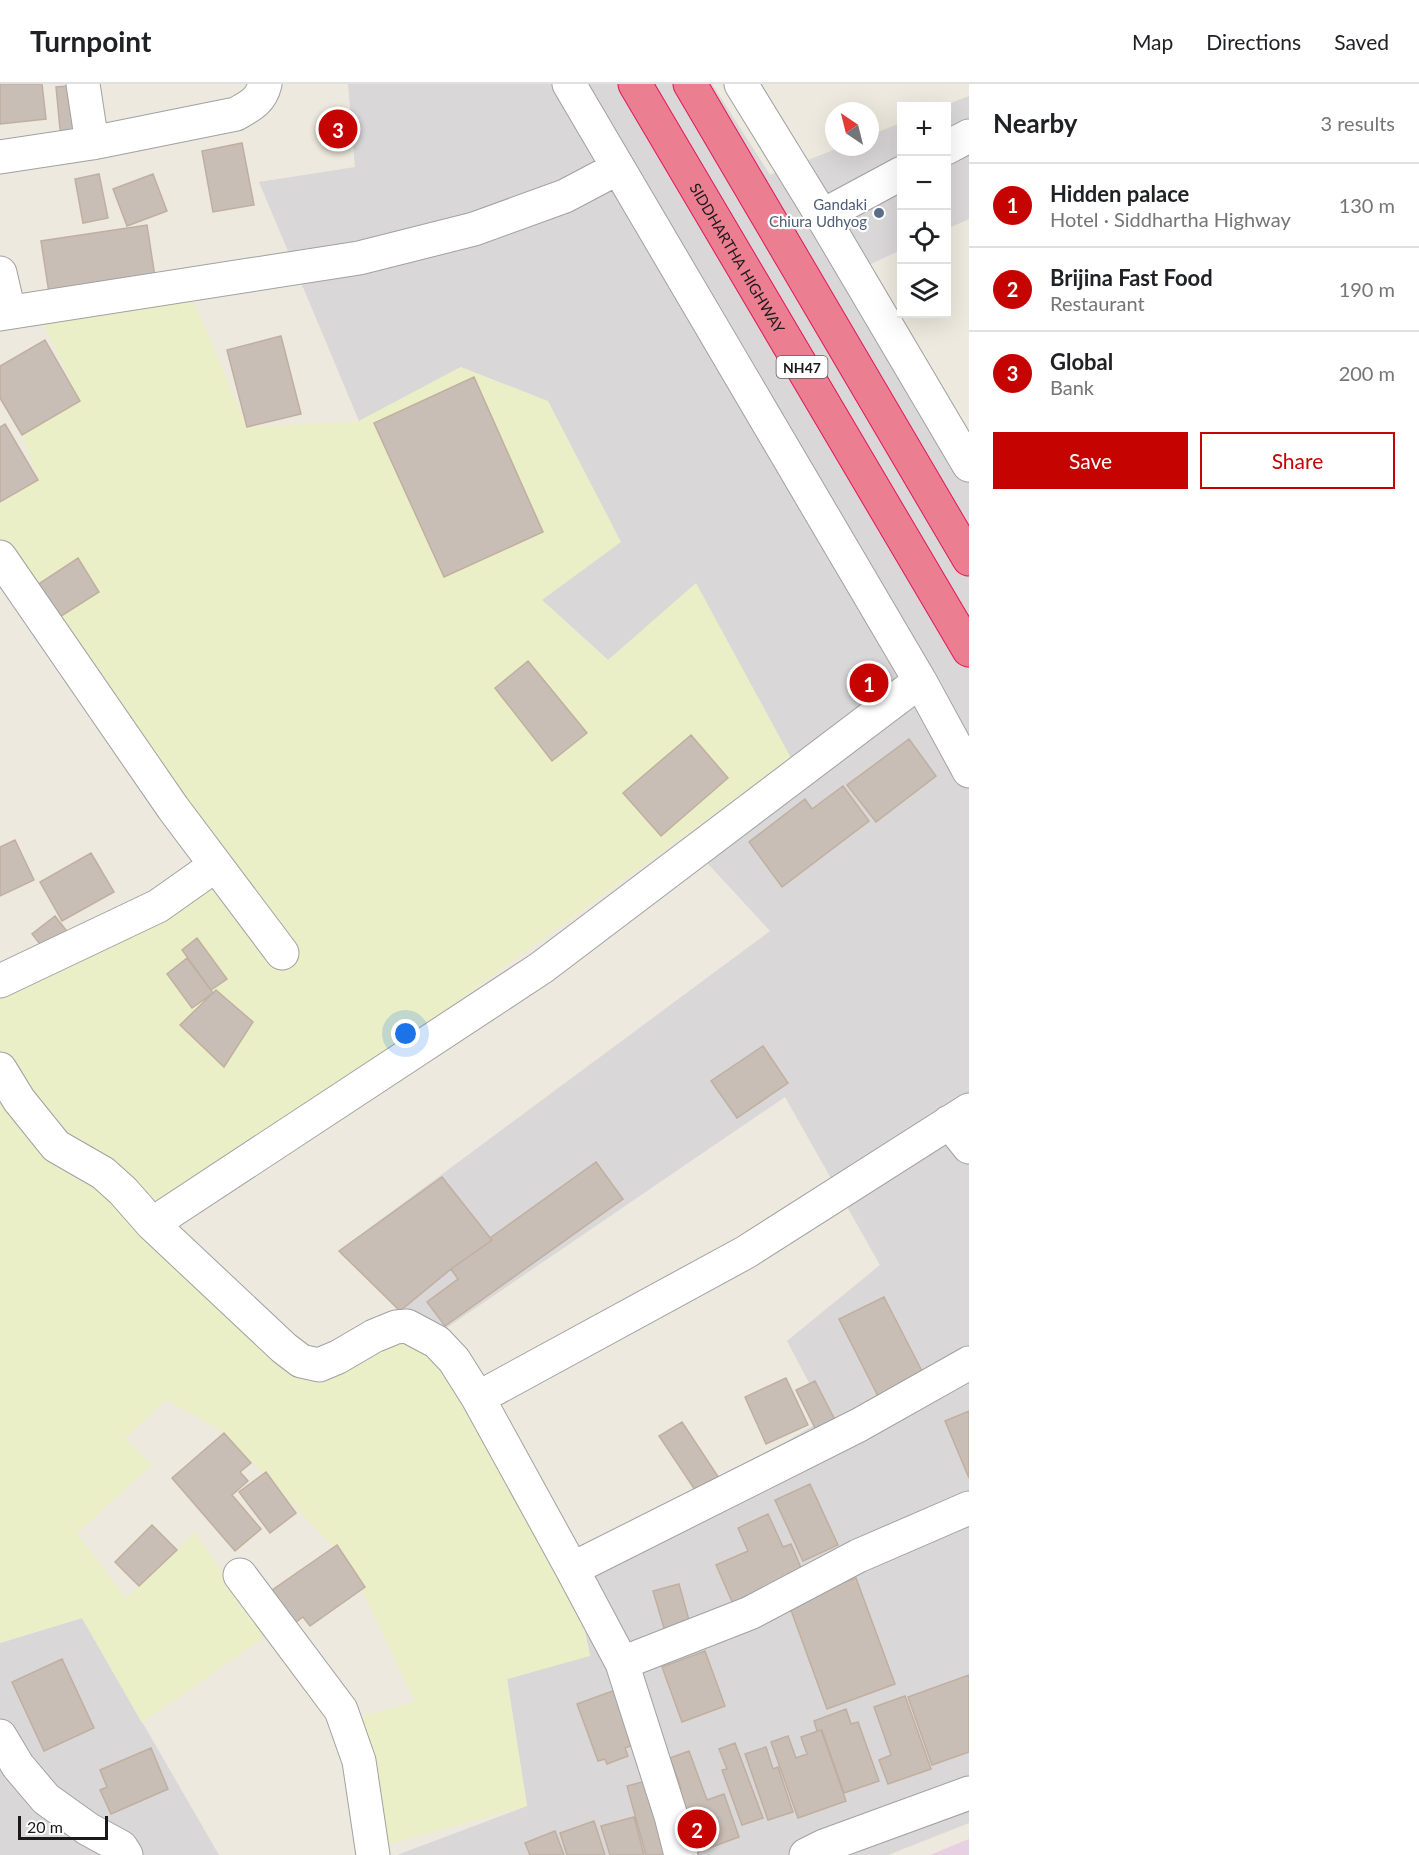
<!DOCTYPE html>
<meta charset="utf-8">
<style>
body{margin:0;font-family:Lato,sans-serif;background:#f2f2f2;color:#202124}
.controls{position:absolute;right:18px;top:18px;display:grid;overflow:hidden;border-radius:0px;box-shadow:0 6px 24px #0002}
.controls button{width:54px;height:54px;display:grid;place-items:center;padding:0;border:0;border-bottom:2px solid #e0e0e0;background:#fff;color:#202124;font:30px sans-serif}
.compass{position:absolute;left:825px;top:18px;width:54px;height:54px;border-radius:50%;background:#fff;box-shadow:0 6px 24px #0002;rotate:325deg}
.scale{position:absolute;left:18px;bottom:15px;width:90px;box-sizing:border-box;padding-left:6px;border:3px solid #1a1a1a;border-top:0;font-size:16px;line-height:21px;white-space:nowrap;color:#1a1a1a;-webkit-text-stroke:4px #fff;paint-order:stroke}
.you{position:absolute;left:406px;top:950px;width:21px;height:21px;margin:-15px;border:4px solid #fff;border-radius:50%;background:#1a73e8;box-shadow:0 0 0 9px #1a73e833}
.badge{display:grid;place-items:center;width:39px;height:39px;border-radius:50%;background:#c50300;color:#fff;font-size:20px;font-weight:700}
.pin{position:absolute;translate:-50% -50%;border:3px solid #fff;box-shadow:0 2px 6px #0006}
.list{margin:0;padding:0;list-style:none}
h2{display:flex;justify-content:space-between;align-items:center;height:78px;margin:0;padding:0 24px;font-size:26px}
h2 small{font-size:20px;font-weight:400;color:#757577}
.list li{display:grid;grid-template-columns:39px 1fr auto;gap:18px;align-items:center;box-sizing:border-box;height:84px;padding:0 24px;border-top:2px solid #e0e0e0}
.list b{display:block;font-size:22px;white-space:nowrap}
.list p{margin:0;font-size:20px;white-space:nowrap;color:#757577}
.list em{font-size:20px;font-style:normal;color:#757577}
.actions{display:flex;gap:12px;padding:18px 24px}
.actions a{flex:1;padding:14px 0;border:2px solid #c50300;border-radius:0px;text-align:center;font-size:21px;color:#c50300}
.actions .main{background:#c50300;color:#fff}
.icon{flex:none;width:33px;height:33px;fill:none;stroke:currentColor;stroke-width:2;stroke-linecap:round;stroke-linejoin:round}
.map{position:relative;flex:none;width:969px;height:1771px;overflow:hidden}
header{display:flex;align-items:center;gap:36px;box-sizing:border-box;height:84px;padding:0 30px;background:#fff;border-bottom:2px solid #e0e0e0}
header strong{font-size:28px}
nav{display:flex;gap:33px;margin-inline-start:auto;font-size:21px}
main{display:flex}
aside{flex:1;background:#fff}
.map>svg:first-child{display:block}
.residential{fill:#d9d7d7}
.industrial{fill:#e7d0e2}
.farmland{fill:#ebefc7}
.building{fill:#c9beb5;stroke:#c0afa0;stroke-width:1.5}
.lines{fill:none;stroke-linecap:round;stroke-linejoin:round}
.minor-casing{stroke:#a1a1a1;stroke-width:35}
.highway-casing{stroke:#e11658;stroke-width:35}
.minor{stroke:#fff;stroke-width:33}
.highway{stroke:#ec7e91;stroke-width:33}
.service-dot{fill:#5c6f8a;stroke:#fff;stroke-width:2}
.labels{text-anchor:middle;dominant-baseline:central;stroke-width:4.5;stroke-linejoin:round;paint-order:stroke}
.shield{fill:#fff;stroke:#5f5f5f;stroke-width:1.5}
.shield-label{font-size:14px;font-weight:bold;fill:#1a1a1a}
.service-label{font-size:15px;fill:#4e5e75;stroke:#fff;text-anchor:end}
.street-label{font-size:15px;fill:#1a1a1a;stroke:#fff}
</style>
<header>
<strong>Turnpoint</strong>
<nav><a>Map</a><a>Directions</a><a>Saved</a></nav>
</header>
<main>
<div class="map">
<svg width="969" height="1771" viewBox="0 0 969 1771">
<rect width="100%" height="100%" fill="#ede9de"/>
<path class="residential" d="M348 0H712L770 91 841 63H870V51L901 39V166L849 190 969 372V1739L888 1771H397L527 1722 507 1595 590 1571 572 1488 827 1333 787 1257 880 1181 785 1013 433 1253 344 1163 770 847 699 770 798 686 693 511 608 576 542 516 461 283 359 337 259 98 355 83Z
M969 12V135L947 145 946 22H943Z
M82 1534 219 1771H0V1559Z"/>
<path class="industrial" d="M969 1755V1771H930Z"/>
<path class="farmland" d="M187 201 247 343 359 337 461 283 548 317 621 458 542 516 608 576 696 499 791 674 152 1140 103 1089 0 967V896L199 793 279 866 55 536 99 508 79 475 34 503 0 466V420L38 396 22 351 80 317 44 241Z
M0 978 56 1062 313 1296 396 1243 454 1276 572 1485 590 1572 507 1595 527 1722 372 1765 360 1632 415 1618 349 1479 224 1349 167 1316 125 1354 152 1381 77 1449 126 1514 195 1448 266 1552 142 1639 82 1534 0 1559Z"/>
<path class="building" d="M0 0H42L46 35 0 40Z
M81 1 86 52 61 55 56 3Z
M242 59 254 121 213 128 202 67Z
M99 90 108 134 83 139 75 95Z
M153 90 167 127 127 142 113 105Z
M147 141 155 193 49 209 41 157Z
M281 252 301 330 247 343 227 266Z
M45 256 80 317 22 351 0 314V282Z
M474 293 543 448 444 493 374 339Z
M5 340 38 396 0 418V343Z
M78 474 99 508 55 536 34 503Z
M528 577 587 649 552 677 495 604Z
M691 651 728 694 661 752 623 709Z
M909 655 936 692 876 738 847 701Z
M843 702 869 737 782 803 749 758 805 715 812 725Z
M15 756 34 796 0 812V763Z
M91 769 114 808 62 837 40 798Z
M55 832 70 851 47 869 32 850Z
M197 854 227 895 211 906 182 866Z
M187 874 213 909 192 924 167 890Z
M216 906 253 938 224 983 180 941Z
M763 962 788 999 737 1034 711 997Z
M596 1078 623 1115 445 1242 427 1218 458 1195 451 1185 492 1156 490 1154Z
M442 1093 492 1156 451 1185 400 1227 339 1167Z
M884 1213 926 1295 881 1318 839 1235Z
M786 1294 808 1341 766 1360 745 1313Z
M815 1297 835 1336 816 1346 796 1306Z
M969 1327V1394L945 1337Z
M682 1338 719 1394 697 1409 659 1352Z
M224 1349 251 1379 240 1388 248 1397 232 1411 261 1445 235 1467 172 1394Z
M266 1388 296 1429 270 1449 239 1408Z
M810 1400 838 1461 803 1477 775 1416Z
M768 1430 783 1463 791 1460 804 1491 734 1522 716 1481 748 1467 738 1444Z
M152 1441 177 1466 139 1502 115 1478Z
M337 1461 365 1503 310 1542 303 1533 288 1544 265 1511Z
M856 1494 895 1600 827 1625 788 1518Z
M679 1500 692 1547 667 1554 653 1507Z
M705 1567 725 1622 682 1638 662 1583Z
M62 1575 94 1644 44 1667 12 1598Z
M969 1591V1668L932 1681 908 1613Z
M621 1604 641 1658 625 1664 628 1672 607 1680 605 1675 598 1677 577 1620Z
M905 1612 931 1685 888 1700 879 1676 891 1671 874 1623Z
M846 1625 851 1640 858 1638 879 1697 844 1709 822 1646 817 1647 814 1637Z
M821 1646 846 1717 798 1734 771 1658 788 1652 796 1674 807 1670 801 1653Z
M735 1659 763 1734 742 1741 722 1686 727 1685 719 1665Z
M766 1663 773 1685 778 1683 793 1728 768 1736 745 1670Z
M151 1664 168 1705 111 1730 100 1706 107 1703 100 1686Z
M689 1667 707 1716 724 1710 739 1753 690 1771 665 1710 681 1704 670 1674Z
M650 1696 678 1771H646L627 1702Z
M634 1733 644 1771H610L601 1742Z
M594 1737 605 1771H567L560 1749Z
M555 1747 564 1771H530L525 1759Z"/>
<g class="lines">
<g class="minor-casing">
<path id="minor" d="M83 0 92 59
M569 0 920 597 969 687
M741 0 822 132 969 381
M946 64 969 52
M0 73 92 59 236 30C250 22 261 17 265 0
M822 132 902 89
M0 189 9 228
M0 230 359 174 474 145 565 112 618 84
M0 473 173 724 282 869
M0 897 158 822 216 781
M0 985 19 1016 56 1062 103 1089 123 1107 152 1140 284 1264 301 1277 319 1281 338 1273 374 1252 396 1243 407 1242 437 1258 454 1276 478 1314 572 1485 622 1579 671 1732 681 1771
M949 1038 969 1063
M152 1140 541 884 920 597
M478 1314 746 1168 969 1026
M572 1485 859 1341 969 1279
M240 1491 341 1626 359 1677 373 1771
M622 1579 750 1529 858 1472 969 1424
M0 1652 18 1682 46 1715 88 1745 121 1763 126 1771
M806 1771 824 1762 969 1709"/>
</g>
<g class="highway-casing">
<g id="highway">
<path id="s1" d="M635 0 969 566"/>
<path d="M690 0 969 475"/>
</g>
</g>
<use href="#minor" class="minor"/>
<use href="#highway" class="highway"/>
</g>
<circle class="service-dot" cx="879" cy="129" r="6"/>
<g class="labels">
<rect class="shield" x="776.5" y="272" width="51" height="22" rx="4.5"/>
<g class="shield-label">
<text x="802" y="283">NH47</text>
</g>
<g class="service-label">
<text x="867" y="120">Gandaki<tspan x="867" dy="17">Chiura Udhyog</tspan></text>
</g>
<g class="street-label">
<text stroke="none"><textPath href="#s1" startOffset="202">SIDDHARTHA HIGHWAY</textPath></text>
</g>
</g>
</svg>
<div class="controls">
<button>+</button>
<button>−</button>
<button><svg class="icon" aria-label="locate" viewBox="0 0 24 24"><circle cx="12" cy="12" r="6"/><path d="M12 2v4M12 18v4M2 12h4M18 12h4"/></svg></button>
<button><svg class="icon" aria-label="layers" viewBox="0 0 24 24"><path d="M12 4l9 5-9 5-9-5zM3 14l9 5 9-5"/></svg></button>
</div>
<svg class="compass" viewBox="-18 -18 36 36"><path d="M0-13l5 13h-10z" fill="#e53935"/><path d="M0 13l5-13h-10z" fill="#757577"/></svg>
<div class="scale">20 m</div>
<div class="you"></div>
<div class="pin badge" style="left:869px;top:599px">1</div>
<div class="pin badge" style="left:697px;top:1745px">2</div>
<div class="pin badge" style="left:338px;top:45px">3</div>
</div>
<aside>
<h2>Nearby<small>3 results</small></h2>
<ul class="list">
<li><span class="badge">1</span><div><b>Hidden palace</b><p>Hotel · Siddhartha Highway</p></div><em>130 m</em></li>
<li><span class="badge">2</span><div><b>Brijina Fast Food</b><p>Restaurant</p></div><em>190 m</em></li>
<li><span class="badge">3</span><div><b>Global</b><p>Bank</p></div><em>200 m</em></li>
</ul>
<div class="actions"><a class="main">Save</a><a>Share</a></div>
</aside>
</main>
